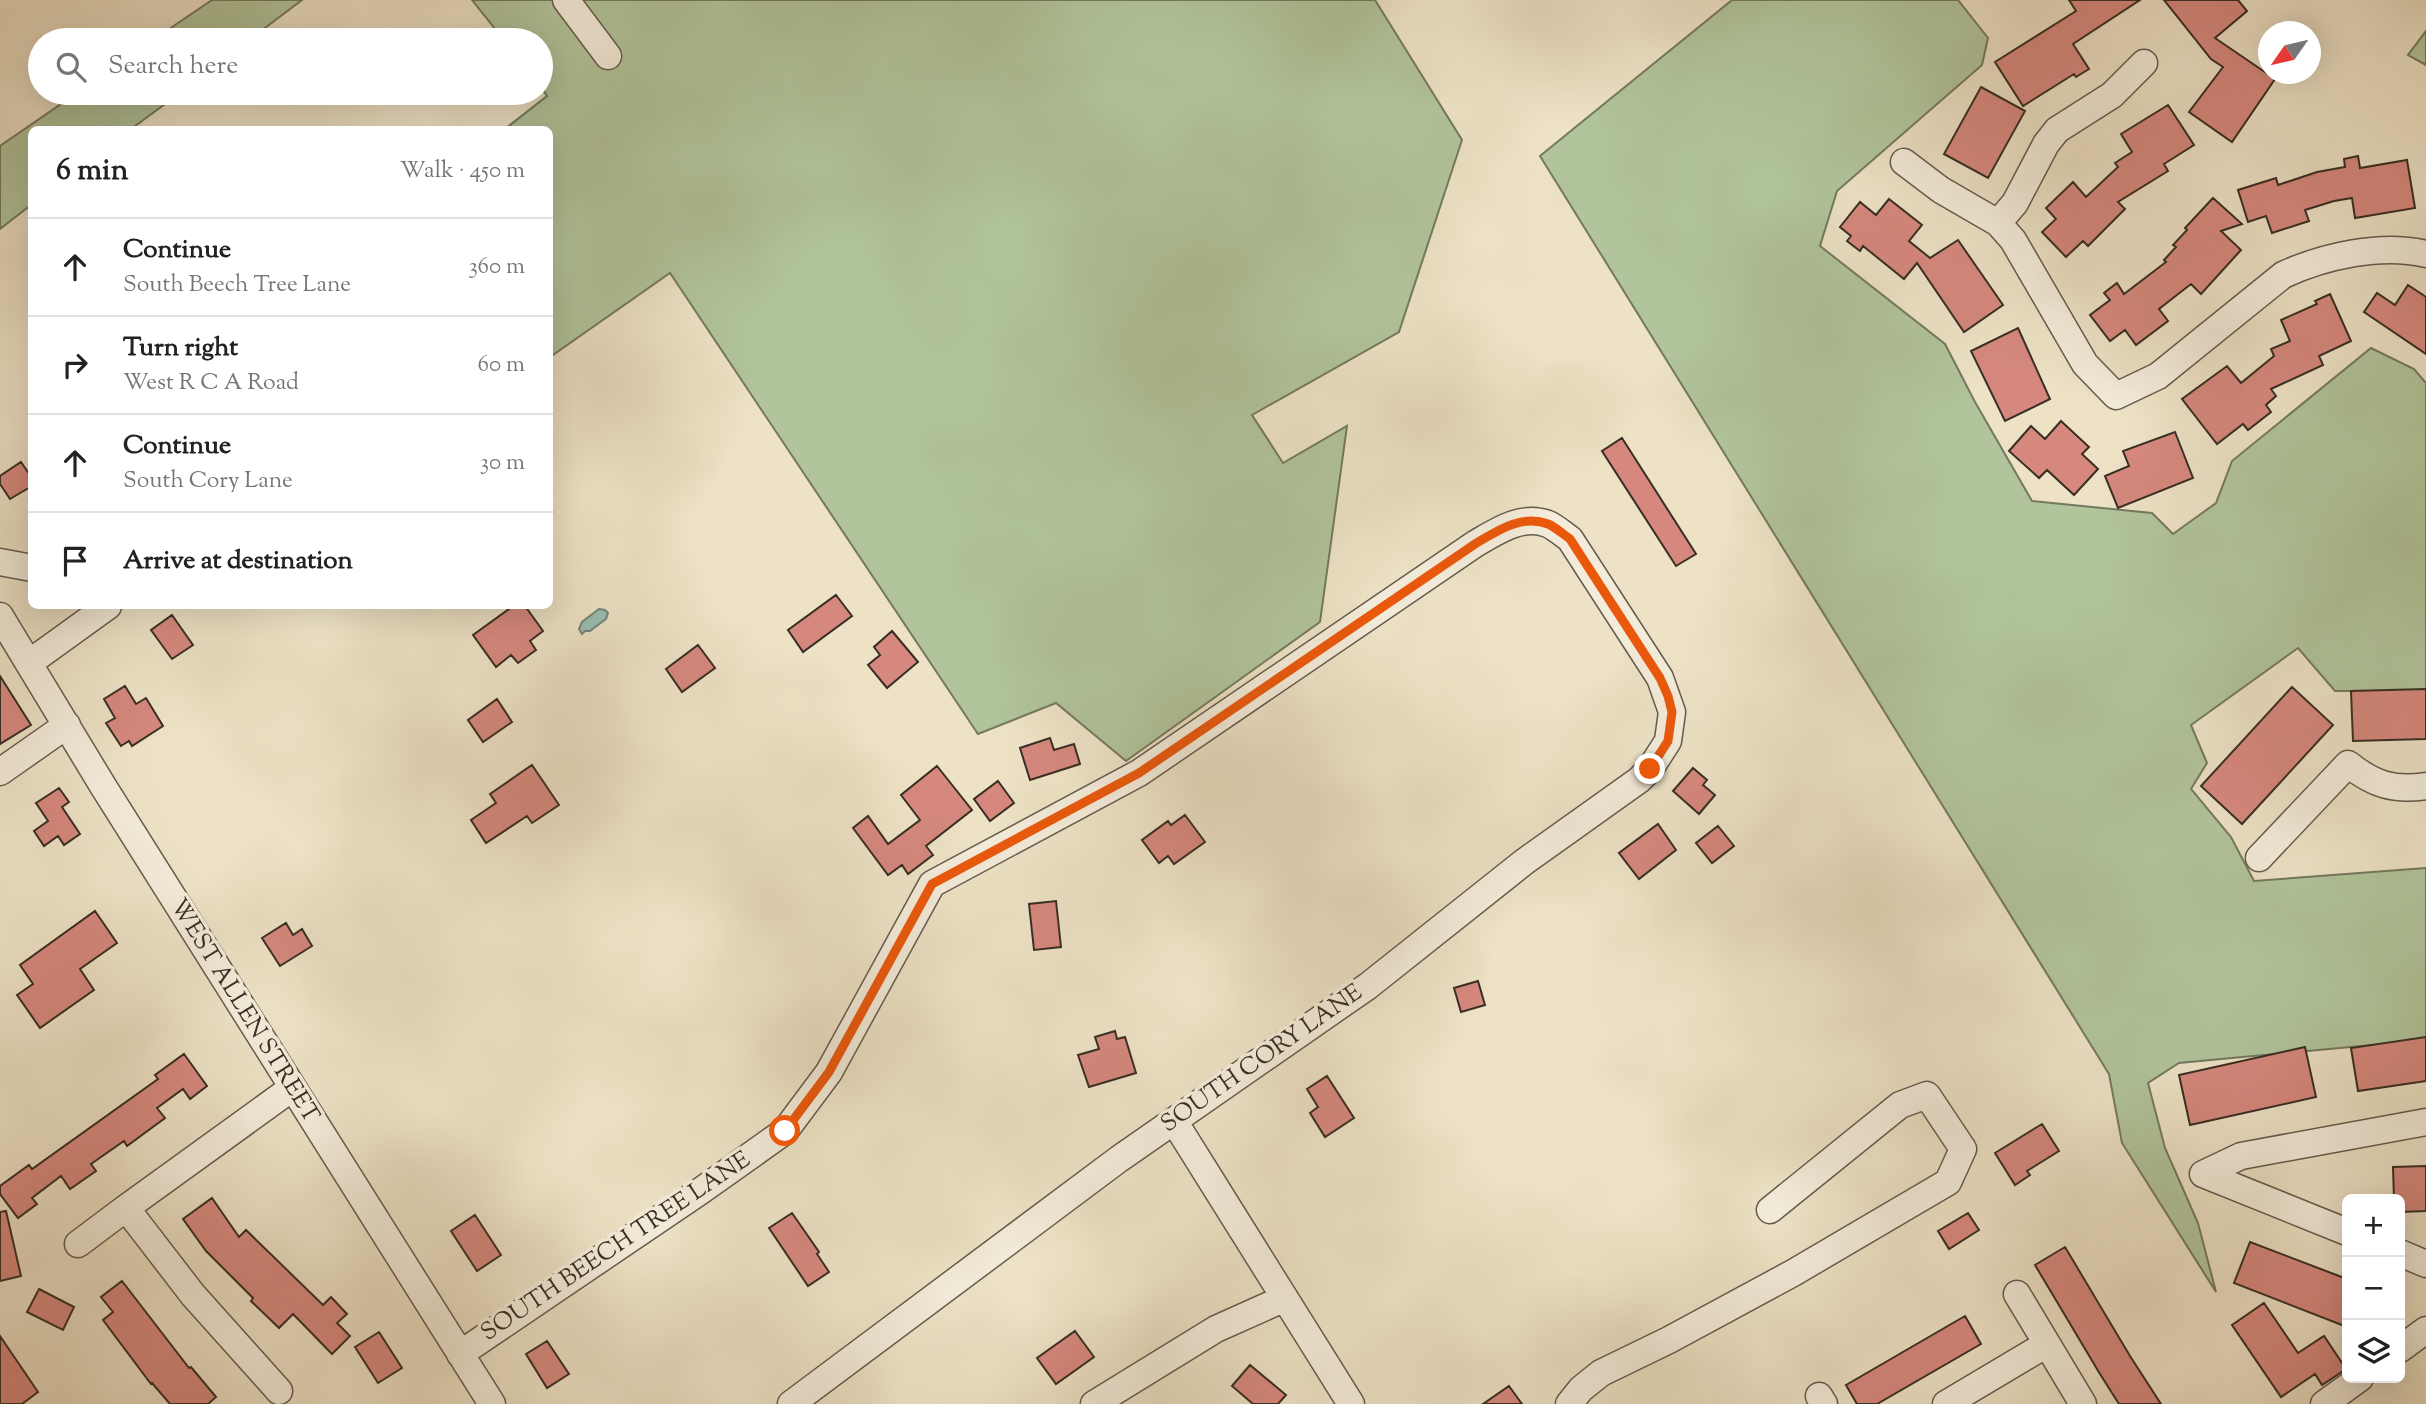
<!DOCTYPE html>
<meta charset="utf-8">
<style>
body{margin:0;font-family:"Sorts Mill Goudy",serif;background:#f2f2f2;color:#222}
.controls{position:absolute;right:21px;bottom:21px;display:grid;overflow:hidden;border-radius:10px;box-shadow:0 7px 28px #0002}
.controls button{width:63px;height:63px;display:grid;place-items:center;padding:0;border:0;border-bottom:2px solid #e0e0e0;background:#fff;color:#222;font:35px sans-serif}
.compass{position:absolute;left:2258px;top:21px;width:63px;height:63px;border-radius:50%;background:#fff;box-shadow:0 7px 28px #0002;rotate:236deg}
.stop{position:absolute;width:21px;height:21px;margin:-16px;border:5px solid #ea580c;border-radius:50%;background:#fff}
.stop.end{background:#ea580c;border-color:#fff;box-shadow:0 2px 7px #0008}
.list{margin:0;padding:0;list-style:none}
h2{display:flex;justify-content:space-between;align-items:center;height:91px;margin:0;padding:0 28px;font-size:30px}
h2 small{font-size:23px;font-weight:400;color:#767676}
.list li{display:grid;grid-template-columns:46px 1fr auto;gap:21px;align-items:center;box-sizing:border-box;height:98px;padding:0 28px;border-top:2px solid #e0e0e0}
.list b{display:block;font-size:26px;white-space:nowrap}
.list p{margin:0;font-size:23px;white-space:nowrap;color:#767676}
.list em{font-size:23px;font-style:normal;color:#767676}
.icon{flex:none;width:38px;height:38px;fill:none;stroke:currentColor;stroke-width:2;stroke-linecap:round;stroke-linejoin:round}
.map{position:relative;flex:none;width:2426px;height:1404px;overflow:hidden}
.search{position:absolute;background:#fff;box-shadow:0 7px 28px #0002;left:28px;top:28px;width:525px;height:77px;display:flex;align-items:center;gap:18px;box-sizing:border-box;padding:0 24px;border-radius:38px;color:#767676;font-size:26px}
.panel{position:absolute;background:#fff;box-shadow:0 7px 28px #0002;left:28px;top:126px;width:525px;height:483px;border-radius:10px}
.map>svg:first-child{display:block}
.green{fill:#b1c49b;stroke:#747960;stroke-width:2}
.water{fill:#99beb2;stroke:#72847a;stroke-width:2}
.building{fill:#d6887e;stroke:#382e25;stroke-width:2}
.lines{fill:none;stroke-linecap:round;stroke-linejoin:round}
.minor-casing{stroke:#655b4d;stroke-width:29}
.minor{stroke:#f3ecda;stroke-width:26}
.route{stroke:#ea580c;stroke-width:9}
.labels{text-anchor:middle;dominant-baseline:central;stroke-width:7;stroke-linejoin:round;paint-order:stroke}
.street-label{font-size:24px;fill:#382e25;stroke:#f3ecda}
</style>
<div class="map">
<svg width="2426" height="1404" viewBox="0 0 2426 1404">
<rect width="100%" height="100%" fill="#ede2c6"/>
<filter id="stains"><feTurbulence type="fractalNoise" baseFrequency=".00286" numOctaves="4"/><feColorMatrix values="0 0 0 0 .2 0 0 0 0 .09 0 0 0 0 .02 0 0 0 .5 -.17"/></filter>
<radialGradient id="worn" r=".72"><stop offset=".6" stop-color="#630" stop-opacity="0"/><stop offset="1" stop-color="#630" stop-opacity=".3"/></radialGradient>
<path class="green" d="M212 0H302L249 40H153Z
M472 0H1375L1462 140 1399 332 1252 415 1283 463 1347 426 1320 622 1126 761 1056 703 978 734 670 273 550 357V130L505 129 547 96 541 87V40H504Z
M1732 0H1958L1988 38 1982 65 1837 191 1820 246 1945 344 1975 402 2032 501 2152 513 2173 534 2216 503 2232 461 2371 348 2414 369 2426 383V691H2335L2298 648 2191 725 2207 763 2191 789 2231 837 2254 881 2426 868V1040L2179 1063 2148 1083 2165 1148 2198 1223 2216 1292 2122 1143 2109 1074 1540 156Z
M2426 31V65L2408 55Z
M77 93H180L131 129 32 130 31 205 0 229V146Z"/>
<path class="water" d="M599 609 605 610 608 613 606 619 590 631H585L582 634 579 629 582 622Z"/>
<path class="building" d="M2069 0H2140L2073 44 2089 69 2076 77 2074 74 2023 106 1995 62 2076 11Z
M2164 0H2238L2247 11 2215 38 2275 79 2232 142 2189 112 2223 67 2211 59Z
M1981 87 2025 111 1988 178 1944 154Z
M2168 105 2194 145 2164 164 2168 171 2118 202 2125 209 2088 246 2083 241 2066 257 2042 232 2056 219 2046 208 2073 182 2086 197 2118 167 2115 163 2132 152 2121 134Z
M2358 156 2360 168 2407 160 2415 208 2355 218 2352 198 2334 201 2305 210 2309 221 2272 233 2266 216 2248 222 2238 190 2276 178 2278 185 2317 172 2345 167 2344 159Z
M2213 198 2242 224 2221 231 2241 250 2201 294 2191 284 2159 309 2168 321 2136 345 2125 330 2110 341 2090 315 2110 300 2104 293 2117 283 2124 294 2166 262 2164 260 2176 247 2173 245 2187 230 2185 228Z
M1889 199 1922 225 1909 241 1930 258 1958 240 2003 305 1964 332 1917 263 1904 279 1863 246 1860 251 1847 241 1851 236 1840 227 1860 202 1876 215Z
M2408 285 2426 297V354L2364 312 2377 293 2395 305Z
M2330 294 2351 341 2319 356 2323 365 2271 389 2276 396 2266 405 2271 412 2248 430 2243 424 2217 444 2182 399 2227 366 2241 383 2274 356 2271 349 2290 341 2281 320 2317 304 2315 301Z
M2018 328 2050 399 2005 421 1971 351Z
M2061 421 2089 447 2082 454 2098 469 2074 495 2047 470 2039 478 2009 451 2031 426 2045 439Z
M2175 432 2193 478 2118 508 2105 476 2129 466 2123 451Z
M1622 438 1696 554 1676 566 1602 451Z
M21 462 32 478V486L10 499 0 484V476Z
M836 595 852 616 803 652 788 630Z
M513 606H525L543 631 530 641 536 650 518 663 511 655 496 667 473 635Z
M172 615 193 645 172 659 151 630Z
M892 631 918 662 887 688 868 665 880 655 874 647Z
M698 645 715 668 682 692 666 669Z
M0 676 31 725 0 744Z
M125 686 136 704 146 698 163 726 132 746 129 741 121 746 106 723 115 718 104 699Z
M2292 687 2333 725 2242 824 2201 786Z
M2426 689V739L2353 741 2351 691Z
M497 699 512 722 483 742 468 720Z
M1050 738 1054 750 1074 744 1080 764 1030 780 1020 748Z
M532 765 559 805 532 823 527 816 486 843 471 820 496 803 490 794Z
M937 766 972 810 926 846 933 855 908 874 902 865 888 875 853 828 868 816 888 844 920 820 901 795Z
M1693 768 1707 780 1703 785 1715 795 1699 814 1673 791Z
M998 781 1014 803 990 821 974 799Z
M59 788 69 802 62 807 80 834 64 845 58 836 44 846 34 831 48 821 36 803Z
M1185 815 1205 842 1174 864 1168 856 1159 863 1142 840 1168 821 1171 825Z
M1658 824 1676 850 1639 879 1619 853Z
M1718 826 1734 846 1712 863 1696 843Z
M1056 901 1061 947 1034 950 1029 904Z
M95 911 117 943 80 969 94 990 40 1028 17 995 33 984 20 965Z
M286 923 293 935 302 929 312 946 280 966 262 938Z
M1478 981 1485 1005 1461 1012 1454 988Z
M1115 1031 1117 1039 1125 1037 1136 1073 1089 1087 1078 1055 1099 1049 1095 1037Z
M2426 1037V1081L2358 1091 2351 1048Z
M2305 1047 2316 1097 2190 1125 2179 1075Z
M184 1054 207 1086 190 1099 183 1089 157 1108 165 1118 127 1146 124 1141 91 1164 96 1171 70 1189 61 1176 32 1198 37 1204 18 1218 0 1194V1186L29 1165 32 1169 158 1079 155 1075Z
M1327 1076 1354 1118 1325 1137 1310 1113 1318 1107 1307 1089Z
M2042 1124 2059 1151 2027 1171 2030 1175 2015 1185 1995 1153Z
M2426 1166V1211L2400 1212V1199H2394L2393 1167Z
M212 1198 239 1237 246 1230 323 1305 331 1297 347 1314 337 1323 350 1336 332 1354 293 1314 279 1328 251 1301 253 1298 206 1251 183 1219Z
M6 1211 21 1276 0 1281V1212Z
M792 1213 819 1252 817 1254 829 1272 808 1286 769 1228Z
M1968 1213 1979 1230 1949 1249 1938 1231Z
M475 1215 501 1255 477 1271 451 1231Z
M2250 1242 2347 1279V1327L2234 1283Z
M2065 1247 2130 1356 2161 1404H2119L2100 1374 2035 1265Z
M122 1281 189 1368 191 1367 216 1397 208 1404H170L152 1383 151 1384 103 1320 113 1312 101 1297Z
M39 1289 74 1307 63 1330 27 1312Z
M2264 1303 2298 1353 2324 1336 2346 1369 2322 1385 2315 1374 2281 1397 2232 1325Z
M1965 1316 1981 1344 1877 1404H1857L1846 1385Z
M1075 1331 1094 1357 1056 1384 1037 1358Z
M379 1332 402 1368 378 1383 355 1347Z
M0 1336 38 1392 22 1404H0Z
M547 1341 569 1374 547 1388 526 1354Z
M1250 1365 1286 1395 1278 1404H1253L1232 1386Z
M1509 1386 1522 1404H1483Z"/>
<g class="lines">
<g class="minor-casing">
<path id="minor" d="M566 0 608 56
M1904 162 1941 190 1998 223 2013 240 2085 364 2116 396 2158 376 2283 275C2324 256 2382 243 2426 254
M1998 223 2015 203 2046 144 2057 130 2112 95 2144 63
M0 562 32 568
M0 616 103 786 492 1404
M29 663 108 606
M0 772 67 725
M2259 858 2348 764C2373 784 2393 791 2426 786
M1174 1121 1351 1404
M126 1208 292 1088
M2347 1232 2203 1174 2241 1156 2426 1122
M78 1244 126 1208 193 1295 279 1391
M2400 1253 2426 1264
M2017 1294 2083 1404
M2400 1349 2426 1330
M460 1354 702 1190 785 1131 829 1072 932 884 1139 773 1475 544C1497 531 1522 514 1548 524 1555 527 1563 534 1570 539L1660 678 1672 712 1668 741 1650 769 1639 780 1524 862 1368 986 1119 1159 791 1404
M1819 1396 1824 1404
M1094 1404 1216 1329 1283 1299
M1569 1404 1581 1389 1601 1373 1669 1340 1793 1273 1948 1182 1963 1149 1927 1095 1900 1105 1770 1210
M1946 1404 2047 1344
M2324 1404 2360 1378"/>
</g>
<use href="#minor" class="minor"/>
</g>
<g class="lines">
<path class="route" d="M785 1131 829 1072 932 884 1139 773 1475 544C1497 531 1521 514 1548 524 1555 527 1563 534 1570 539L1660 678 1668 696 1672 712 1668 741 1650 769"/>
</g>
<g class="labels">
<g class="street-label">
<text transform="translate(244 1011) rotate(58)">WEST ALLEN STREET</text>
<text transform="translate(1262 1059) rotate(-35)">SOUTH CORY LANE</text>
<text transform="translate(616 1247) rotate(-34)">SOUTH BEECH TREE LANE</text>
</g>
</g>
<rect width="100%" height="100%" filter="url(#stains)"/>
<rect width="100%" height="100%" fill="url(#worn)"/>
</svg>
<div class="controls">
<button>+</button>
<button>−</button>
<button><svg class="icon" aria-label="layers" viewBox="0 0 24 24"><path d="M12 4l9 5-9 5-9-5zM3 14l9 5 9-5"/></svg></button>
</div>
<svg class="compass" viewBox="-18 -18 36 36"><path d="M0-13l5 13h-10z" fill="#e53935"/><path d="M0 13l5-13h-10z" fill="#767676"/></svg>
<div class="stop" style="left:785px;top:1131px"></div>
<div class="stop end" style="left:1650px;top:769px"></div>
<div class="search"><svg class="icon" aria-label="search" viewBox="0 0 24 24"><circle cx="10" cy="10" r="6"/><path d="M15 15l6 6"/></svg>Search here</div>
<section class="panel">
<h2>6 min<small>Walk · 450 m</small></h2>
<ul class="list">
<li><svg class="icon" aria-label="ahead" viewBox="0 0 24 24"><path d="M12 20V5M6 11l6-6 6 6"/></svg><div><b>Continue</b><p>South Beech Tree Lane</p></div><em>360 m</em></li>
<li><svg class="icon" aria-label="right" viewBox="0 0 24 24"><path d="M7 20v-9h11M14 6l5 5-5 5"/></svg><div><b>Turn right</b><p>West R C A Road</p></div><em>60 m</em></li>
<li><svg class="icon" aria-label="ahead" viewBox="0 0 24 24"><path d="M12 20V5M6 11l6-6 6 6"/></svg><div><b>Continue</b><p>South Cory Lane</p></div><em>30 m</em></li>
<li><svg class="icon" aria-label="arrive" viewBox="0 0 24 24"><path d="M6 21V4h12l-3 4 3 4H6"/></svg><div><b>Arrive at destination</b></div></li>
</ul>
</section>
</div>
